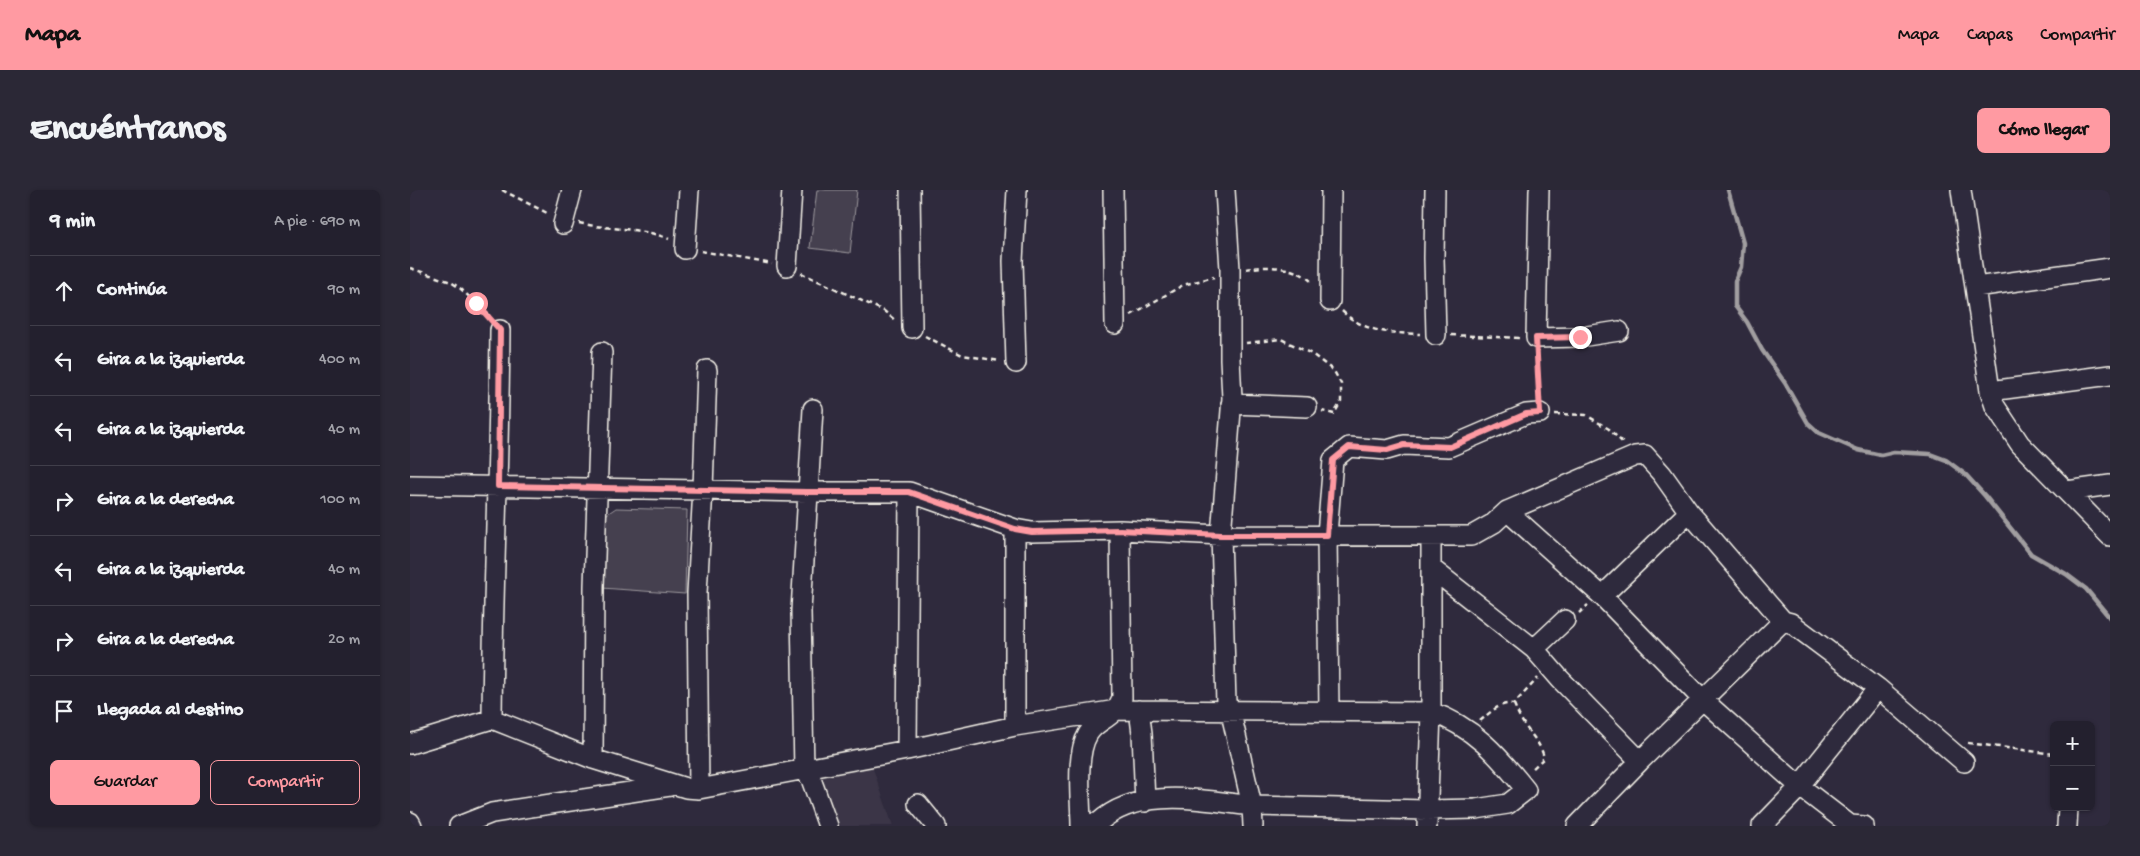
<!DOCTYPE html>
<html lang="es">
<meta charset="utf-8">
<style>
body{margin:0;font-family:"Gochi Hand",sans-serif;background:#2b2836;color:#f1f3f6}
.controls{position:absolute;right:15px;bottom:15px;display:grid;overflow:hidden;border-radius:8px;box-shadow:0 1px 4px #0004}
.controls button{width:45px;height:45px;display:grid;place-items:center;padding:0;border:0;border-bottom:1px solid #403e4a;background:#23202e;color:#f1f3f6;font:25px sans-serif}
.stop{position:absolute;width:15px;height:15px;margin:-11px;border:4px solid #ff9aa2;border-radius:50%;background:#fff}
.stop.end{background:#ff9aa2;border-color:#fff;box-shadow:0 1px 5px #0008}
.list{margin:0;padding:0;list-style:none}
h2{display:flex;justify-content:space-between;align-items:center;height:65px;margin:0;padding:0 20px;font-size:21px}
h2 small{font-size:16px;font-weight:400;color:#a3a3aa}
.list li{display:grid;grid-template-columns:32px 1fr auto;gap:15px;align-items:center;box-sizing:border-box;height:70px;padding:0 20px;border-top:1px solid #403e4a}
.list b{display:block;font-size:19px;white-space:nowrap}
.list em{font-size:16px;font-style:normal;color:#a3a3aa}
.actions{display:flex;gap:10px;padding:15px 20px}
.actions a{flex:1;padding:11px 0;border:1px solid #ff9aa2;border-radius:8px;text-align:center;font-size:18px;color:#ff9aa2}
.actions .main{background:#ff9aa2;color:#111}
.icon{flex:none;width:28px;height:28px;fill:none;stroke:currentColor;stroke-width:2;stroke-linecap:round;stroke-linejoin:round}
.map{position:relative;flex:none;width:1700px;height:636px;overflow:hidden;border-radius:8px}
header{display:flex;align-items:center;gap:30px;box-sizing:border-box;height:70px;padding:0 25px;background:#ff9aa2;color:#111}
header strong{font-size:24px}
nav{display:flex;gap:28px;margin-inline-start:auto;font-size:18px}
.intro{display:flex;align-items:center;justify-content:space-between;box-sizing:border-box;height:120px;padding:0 30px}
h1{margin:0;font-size:35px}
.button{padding:12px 22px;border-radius:8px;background:#ff9aa2;color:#111;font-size:18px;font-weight:700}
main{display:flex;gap:30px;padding:0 30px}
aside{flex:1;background:#23202e;border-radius:8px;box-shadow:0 1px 4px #0004}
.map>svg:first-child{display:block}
.built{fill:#3b3647}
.green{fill:#454050;stroke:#9c989c}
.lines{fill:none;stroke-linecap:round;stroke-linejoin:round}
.stream{stroke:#a19ea0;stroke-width:4.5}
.minor-casing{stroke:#f4f1e8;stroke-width:22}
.path{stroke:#f4f1e8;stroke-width:2.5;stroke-dasharray:5 4;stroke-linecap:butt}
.minor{stroke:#2f2a3d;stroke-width:19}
.route{stroke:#ff9aa2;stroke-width:6}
</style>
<header>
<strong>Mapa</strong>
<nav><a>Mapa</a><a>Capas</a><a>Compartir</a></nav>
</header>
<div class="intro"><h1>Encuéntranos</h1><a class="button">Cómo llegar</a></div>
<main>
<aside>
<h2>9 min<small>A pie · 690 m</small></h2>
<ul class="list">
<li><svg class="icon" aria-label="ahead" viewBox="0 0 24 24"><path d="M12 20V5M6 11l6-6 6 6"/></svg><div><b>Continúa</b></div><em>90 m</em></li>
<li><svg class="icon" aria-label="left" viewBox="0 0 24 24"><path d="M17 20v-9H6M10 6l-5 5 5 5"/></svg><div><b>Gira a la izquierda</b></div><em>400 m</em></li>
<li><svg class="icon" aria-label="left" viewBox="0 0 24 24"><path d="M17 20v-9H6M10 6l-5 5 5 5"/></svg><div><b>Gira a la izquierda</b></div><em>40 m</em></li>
<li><svg class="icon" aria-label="right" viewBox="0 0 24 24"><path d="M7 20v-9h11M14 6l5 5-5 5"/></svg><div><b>Gira a la derecha</b></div><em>100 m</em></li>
<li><svg class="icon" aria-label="left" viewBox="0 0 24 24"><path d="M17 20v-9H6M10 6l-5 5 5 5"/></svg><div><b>Gira a la izquierda</b></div><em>40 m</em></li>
<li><svg class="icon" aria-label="right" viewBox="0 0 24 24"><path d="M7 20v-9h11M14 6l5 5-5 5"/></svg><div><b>Gira a la derecha</b></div><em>20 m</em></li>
<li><svg class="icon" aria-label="arrive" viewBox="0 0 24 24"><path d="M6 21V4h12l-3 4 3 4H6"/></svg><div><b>Llegada al destino</b></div></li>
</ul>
<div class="actions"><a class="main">Guardar</a><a>Compartir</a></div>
</aside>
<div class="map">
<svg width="1700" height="636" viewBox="0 0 1700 636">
<rect width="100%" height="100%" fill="#2f2a3d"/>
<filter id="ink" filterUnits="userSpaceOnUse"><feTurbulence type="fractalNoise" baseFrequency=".02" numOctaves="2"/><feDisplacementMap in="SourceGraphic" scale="10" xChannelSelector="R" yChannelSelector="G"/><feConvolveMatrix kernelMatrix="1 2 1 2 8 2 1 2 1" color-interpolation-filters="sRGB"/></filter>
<g filter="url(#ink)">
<path class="built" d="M462 576 483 636H427L409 587Z"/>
<path class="green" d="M407 0H447L440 63 400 58Z
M206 318 277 320 275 404 192 398 195 328 197 324Z"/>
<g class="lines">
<path class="stream" d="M1318 0 1333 53 1331 77 1325 91V116L1337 132 1352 160 1375 193 1398 233 1409 243 1448 260 1471 265 1484 262 1520 264 1536 270 1556 285 1575 306 1621 364 1656 384 1676 399 1700 428"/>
<g class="minor-casing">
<path id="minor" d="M500 0 502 138
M703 0 705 134
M1025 0 1024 68 1026 145
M1129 0 1126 148 1170 147 1209 141
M1551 0 1580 201 1585 216 1610 254 1700 346
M153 34 162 0
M275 59 279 0
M377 76 382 0
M1566 97 1700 78
M920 111 921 0
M606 173 603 71 607 0
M1580 201 1700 185
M821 214 897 217
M403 219 391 421 394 580 401 589 418 636
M0 295 397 302H499L605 339 622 342 710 340 811 345 1061 346 1084 333 1097 321 1225 266 1235 265 1252 284 1279 322 1373 431 1381 433 1468 498 1554 572
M1657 301 1700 295
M1097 321 1192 406 1293 510 1388 595 1440 635 1454 636
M1021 378 1124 459 1150 489 1230 571
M1192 406 1279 322
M1124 459 1155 430
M729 520 732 543 735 612
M919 521 917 345 923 270 939 257 977 260 994 255 1039 257 1116 224 1130 223
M82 529C83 399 89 270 90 140
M605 536V339
M0 554 82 529 183 569 276 598 289 599 497 560 605 536 707 520 1021 522C1063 536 1089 566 1116 600L1098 614 1066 619 1017 620 842 616 820 519 816 513 811 345 822 208 820 169V79L815 0
M497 560 499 302
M183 569 184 396 192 162
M289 599 287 403 293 299 297 180
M508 614 526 636
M0 632 2 636
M671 634 688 633C728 596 792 610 842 616L843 636
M49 636 82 623 260 596
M671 636C671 611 665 565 678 544 688 528 703 531 712 508L710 340
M1017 636 1021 522V346
M1167 636 1230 571 1373 431
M1352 636 1383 604 1468 498
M1657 636 1658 617"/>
</g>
<path class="path" d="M92 0 139 24
M169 33C198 40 231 37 259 49
M291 61 362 74
M0 78 41 92 51 99 80 127
M836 79C858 75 887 76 903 93
M391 83 474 121 486 131
M932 121C955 143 981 143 1010 144
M721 125 773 95 804 87
M1041 145 1110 148
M515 146 552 165 590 171
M836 153 871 149 902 164 924 181 931 194V212L924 224 912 221
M1127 163 1129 207
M1145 224 1176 225 1199 239 1214 254
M1169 423 1178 415
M1104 514C1106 519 1108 524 1111 529 1118 543 1131 552 1134 568L1121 580
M1070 531C1081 522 1089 512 1104 514L1128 488
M1558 553 1644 564"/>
<use href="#minor" class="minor"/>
</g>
</g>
<g class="lines" filter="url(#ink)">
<path class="route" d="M66 113 90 140 88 296 397 302H499L605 339 622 342 710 340 811 345H917L923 270 939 257 977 260 994 255 1040 257 1116 224 1130 223 1126 148 1170 147"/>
</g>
</svg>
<div class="controls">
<button>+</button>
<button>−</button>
</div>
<div class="stop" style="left:66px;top:113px"></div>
<div class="stop end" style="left:1170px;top:147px"></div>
</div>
</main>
